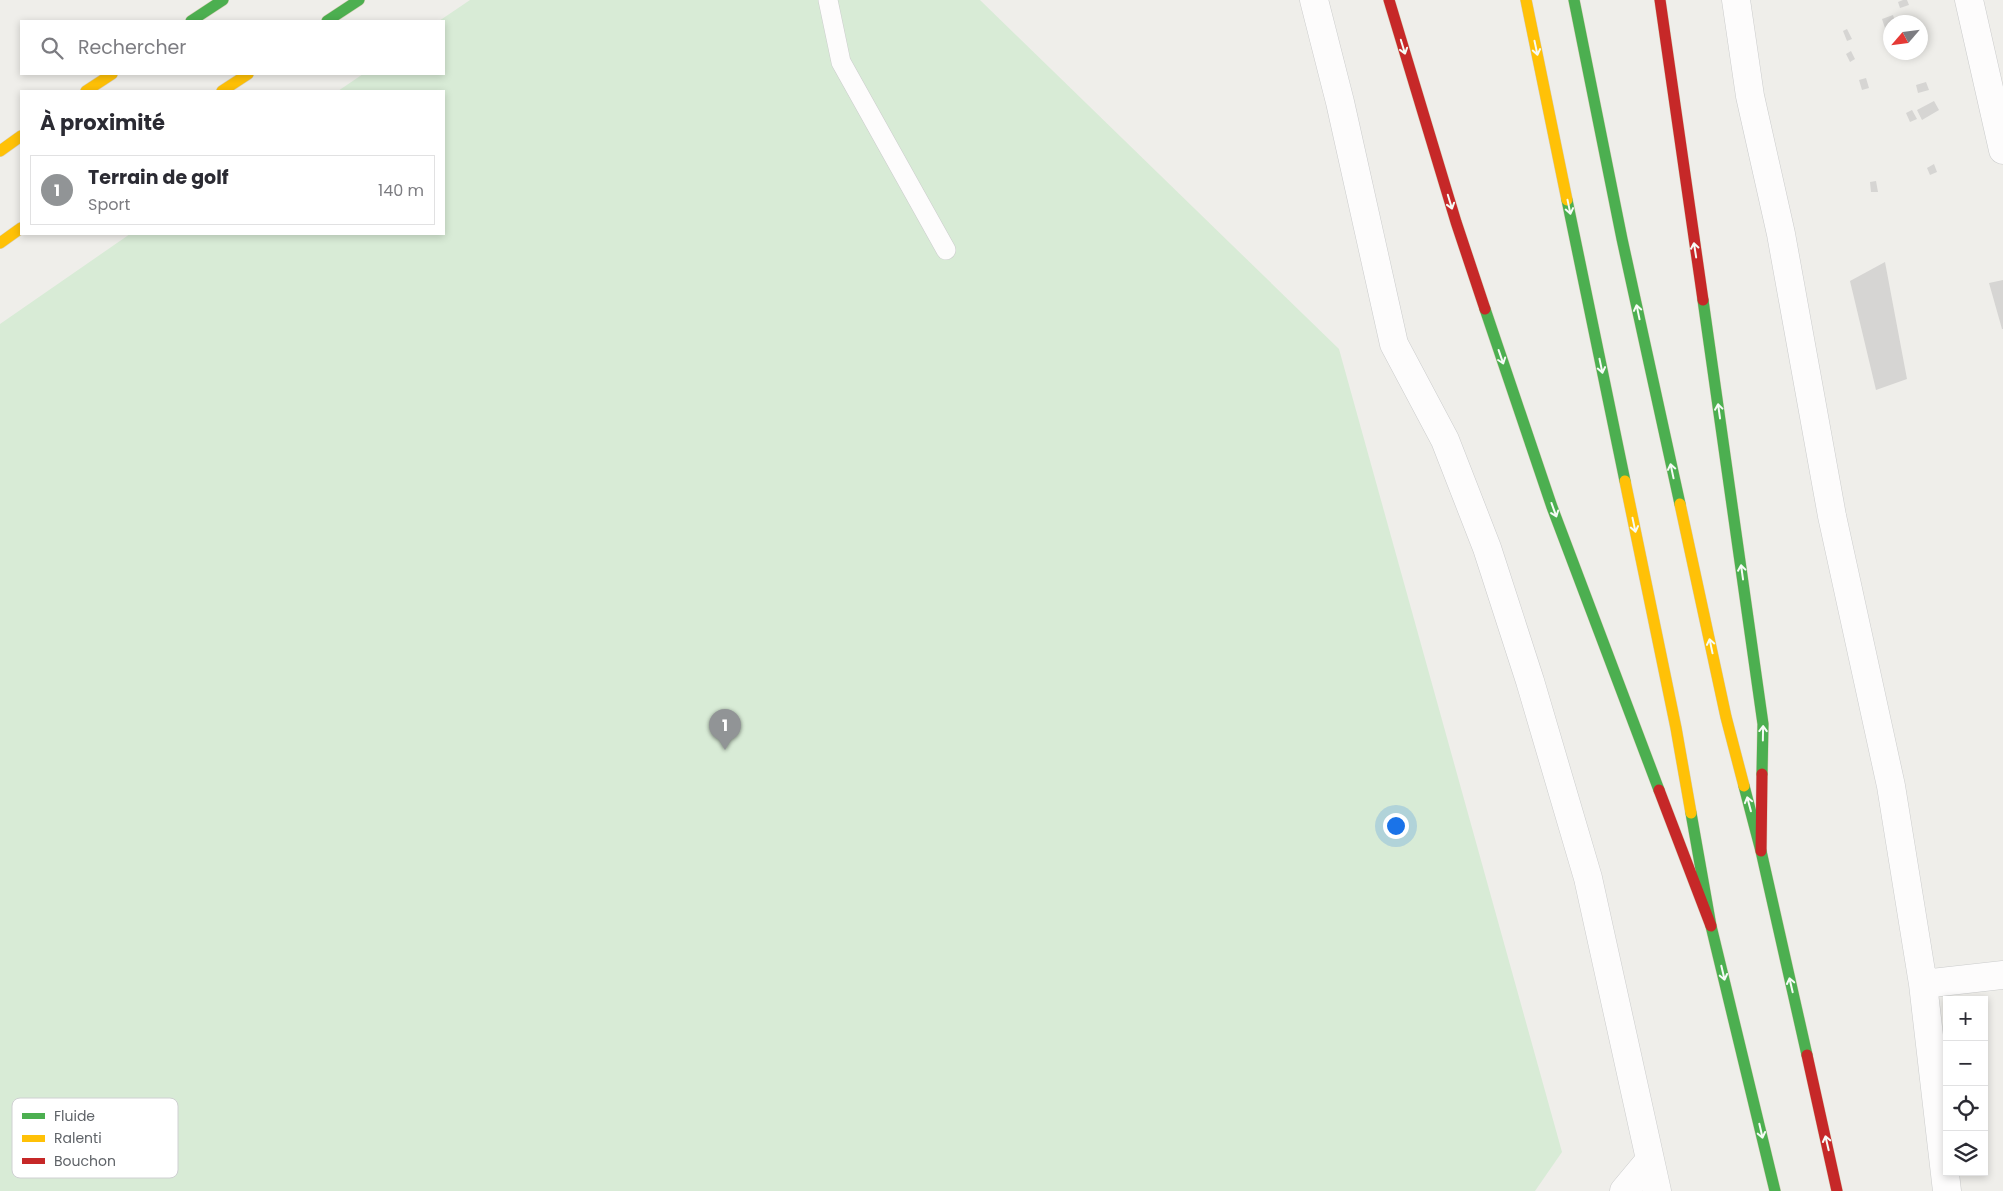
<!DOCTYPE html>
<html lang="fr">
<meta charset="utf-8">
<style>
body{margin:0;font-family:Poppins,sans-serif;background:#f2f2f3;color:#2b2b33}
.controls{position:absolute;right:15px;bottom:15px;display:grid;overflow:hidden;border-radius:0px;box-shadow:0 2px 8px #0003}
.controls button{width:45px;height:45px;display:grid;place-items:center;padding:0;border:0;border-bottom:1px solid #e1e1e2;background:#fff;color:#2b2b33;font:25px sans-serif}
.compass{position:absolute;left:1883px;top:15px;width:45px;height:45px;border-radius:50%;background:#fff;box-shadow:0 2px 8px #0003;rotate:242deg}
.you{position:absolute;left:1395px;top:825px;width:18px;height:18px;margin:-12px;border:4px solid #fff;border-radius:50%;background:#1a73e8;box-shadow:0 0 0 8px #1a73e833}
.badge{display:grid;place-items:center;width:32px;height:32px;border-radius:50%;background:#919496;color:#fff;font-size:16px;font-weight:700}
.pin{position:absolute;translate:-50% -41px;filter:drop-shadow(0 1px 2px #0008)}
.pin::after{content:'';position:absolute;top:26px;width:18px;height:15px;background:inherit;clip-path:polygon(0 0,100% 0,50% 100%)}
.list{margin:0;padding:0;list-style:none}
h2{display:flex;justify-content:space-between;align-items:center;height:65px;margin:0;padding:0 20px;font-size:21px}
h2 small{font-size:16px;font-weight:400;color:#7c7c81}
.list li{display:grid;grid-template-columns:32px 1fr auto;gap:15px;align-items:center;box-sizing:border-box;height:70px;margin:0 10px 10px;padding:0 10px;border:1px solid #e1e1e2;border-radius:0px}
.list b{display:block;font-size:19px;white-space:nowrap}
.list p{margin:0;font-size:16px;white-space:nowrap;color:#7c7c81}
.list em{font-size:16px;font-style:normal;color:#7c7c81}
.icon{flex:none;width:28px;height:28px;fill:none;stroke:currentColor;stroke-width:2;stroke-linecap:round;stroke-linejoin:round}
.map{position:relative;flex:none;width:2003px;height:1191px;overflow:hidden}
.search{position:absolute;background:#fff;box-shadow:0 2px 8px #0003;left:20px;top:20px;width:425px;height:55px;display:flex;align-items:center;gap:12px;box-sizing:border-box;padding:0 18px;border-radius:0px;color:#7c7c81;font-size:19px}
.panel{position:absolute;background:#fff;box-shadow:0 2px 8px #0003;left:20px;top:90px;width:425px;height:145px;border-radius:0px}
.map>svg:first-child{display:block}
.green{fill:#d8ebd6}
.building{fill:#d6d5d3}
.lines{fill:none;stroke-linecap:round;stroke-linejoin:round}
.lane-casing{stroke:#cbcccc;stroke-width:20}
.street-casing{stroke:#cbcccc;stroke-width:29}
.fast-casing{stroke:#d7ceb8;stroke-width:12}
.slow-casing{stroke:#d7ceb8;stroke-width:12}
.jam-casing{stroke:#d7ceb8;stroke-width:12}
.lane{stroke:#fdfcfc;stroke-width:19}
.street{stroke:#fdfcfc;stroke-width:28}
.fast{stroke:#4caf50;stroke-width:11}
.slow{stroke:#ffc107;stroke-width:11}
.jam{stroke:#c62828;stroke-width:11}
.oneway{stroke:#f6fbf6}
.key{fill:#fff;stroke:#cfd0d2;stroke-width:1}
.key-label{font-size:14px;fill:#5f6368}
</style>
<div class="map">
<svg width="2003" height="1191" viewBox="0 0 2003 1191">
<rect width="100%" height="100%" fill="#efeeea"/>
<path class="green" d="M470 0H980L1339 349 1562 1152 1535 1191H0V324L130 234H444V91H338L363 74H444V21H439Z"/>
<path class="building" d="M1903 0H1907L1909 5 1900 8 1898 2Z
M1893 15 1895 22H1890V33L1887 34 1882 19Z
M1847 29 1852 39 1847 41 1843 31Z
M1851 51 1855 59 1850 62 1846 54Z
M1866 78 1869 88 1862 90 1859 80Z
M1926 82 1929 90 1918 93 1916 85Z
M1934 101 1939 110 1922 120 1917 110Z
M1912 110 1917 119 1910 122 1906 113Z
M1934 164 1937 172 1930 175 1927 168Z
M1876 181 1878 192H1871L1870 182Z
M1885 262 1907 379 1876 390 1850 281Z
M2003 280V329H2002L1989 283Z"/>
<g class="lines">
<g class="lane-casing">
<path id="lane" d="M828 0 841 62 946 250"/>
</g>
<g class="street-casing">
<path id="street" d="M1314 0 1340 102 1394 344 1445 440 1487 548 1530 681 1588 878 1657 1191
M1736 0 1750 96 1781 234 1832 516 1891 786 1923 984 1947 1191
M1969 0 2003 150
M1923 984 2003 975
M1624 1191 1649 1161"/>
</g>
<g class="fast-casing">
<path id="fast" d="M1574 0 1622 239 1680 504
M191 21 223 0
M327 21 359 0
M1567 200 1625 481
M1703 300 1763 724 1762 774
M1485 309 1552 507 1659 790
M1744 786 1761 851 1807 1055
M1691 813 1711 926 1775 1191"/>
</g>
<g class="slow-casing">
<path id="slow" d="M1526 0 1567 200
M86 91 112 74
M222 91 248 74
M0 151 21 136
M0 243 21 228
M1625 481 1676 728 1691 813
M1680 504 1726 717 1744 786"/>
</g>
<g class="jam-casing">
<path id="jam" d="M1389 0 1456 222 1485 309
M1660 0 1703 300
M1659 790 1711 926
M1761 851 1762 774
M1807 1055 1837 1191"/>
</g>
<use href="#lane" class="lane"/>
<use href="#street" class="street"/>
<use href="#fast" class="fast"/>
<use href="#slow" class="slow"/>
<use href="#jam" class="jam"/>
</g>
<defs><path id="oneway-shaft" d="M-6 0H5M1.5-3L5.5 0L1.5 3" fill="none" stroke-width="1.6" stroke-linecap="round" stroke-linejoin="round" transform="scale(1.25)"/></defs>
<g class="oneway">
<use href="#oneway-shaft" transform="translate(1403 47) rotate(73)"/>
<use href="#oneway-shaft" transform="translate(1536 48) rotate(78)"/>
<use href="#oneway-shaft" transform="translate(1450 202) rotate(73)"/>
<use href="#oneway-shaft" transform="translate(1569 207) rotate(78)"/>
<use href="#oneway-shaft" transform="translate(1695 250) rotate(-99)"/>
<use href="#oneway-shaft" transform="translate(1638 312) rotate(-102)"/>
<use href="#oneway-shaft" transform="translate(1501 357) rotate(71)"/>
<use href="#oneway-shaft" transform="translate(1601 366) rotate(78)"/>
<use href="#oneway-shaft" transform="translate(1719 411) rotate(-98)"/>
<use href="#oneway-shaft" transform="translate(1672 471) rotate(-102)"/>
<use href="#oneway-shaft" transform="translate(1554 510) rotate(70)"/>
<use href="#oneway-shaft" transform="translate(1634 525) rotate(78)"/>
<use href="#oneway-shaft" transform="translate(1742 572) rotate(-98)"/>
<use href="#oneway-shaft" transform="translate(1711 646) rotate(-102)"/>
<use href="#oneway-shaft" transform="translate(1763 733) rotate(-89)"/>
<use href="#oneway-shaft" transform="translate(1749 804) rotate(-105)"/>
<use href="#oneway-shaft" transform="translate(1723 973) rotate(77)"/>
<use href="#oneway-shaft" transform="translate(1791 985) rotate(-103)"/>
<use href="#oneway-shaft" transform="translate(1761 1131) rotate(77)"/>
<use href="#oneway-shaft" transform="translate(1827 1143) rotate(-103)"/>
</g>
<rect x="12" y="1098" width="166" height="80" rx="8" class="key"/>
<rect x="22" y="1113" width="23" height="6" fill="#4caf50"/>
<rect x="22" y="1135" width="23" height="7" fill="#ffc107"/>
<rect x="22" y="1158" width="23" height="6" fill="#c62828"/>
<g class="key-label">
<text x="54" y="1121">Fluide</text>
<text x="54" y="1143">Ralenti</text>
<text x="54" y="1166">Bouchon</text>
</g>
</svg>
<div class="controls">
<button>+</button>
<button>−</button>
<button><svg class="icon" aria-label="locate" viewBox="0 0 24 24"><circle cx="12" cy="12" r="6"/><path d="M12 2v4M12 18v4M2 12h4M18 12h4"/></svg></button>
<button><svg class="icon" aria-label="layers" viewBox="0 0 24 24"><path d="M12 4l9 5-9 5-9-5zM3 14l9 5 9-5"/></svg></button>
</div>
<svg class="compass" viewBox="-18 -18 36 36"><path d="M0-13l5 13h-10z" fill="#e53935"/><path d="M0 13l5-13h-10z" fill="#7c7c81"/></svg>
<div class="you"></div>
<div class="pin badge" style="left:725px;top:750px">1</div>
<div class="search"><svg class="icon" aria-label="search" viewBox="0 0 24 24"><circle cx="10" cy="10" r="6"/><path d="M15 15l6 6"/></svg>Rechercher</div>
<section class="panel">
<h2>À proximité<small></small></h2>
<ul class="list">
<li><span class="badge">1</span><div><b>Terrain de golf</b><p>Sport</p></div><em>140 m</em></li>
</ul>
</section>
</div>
